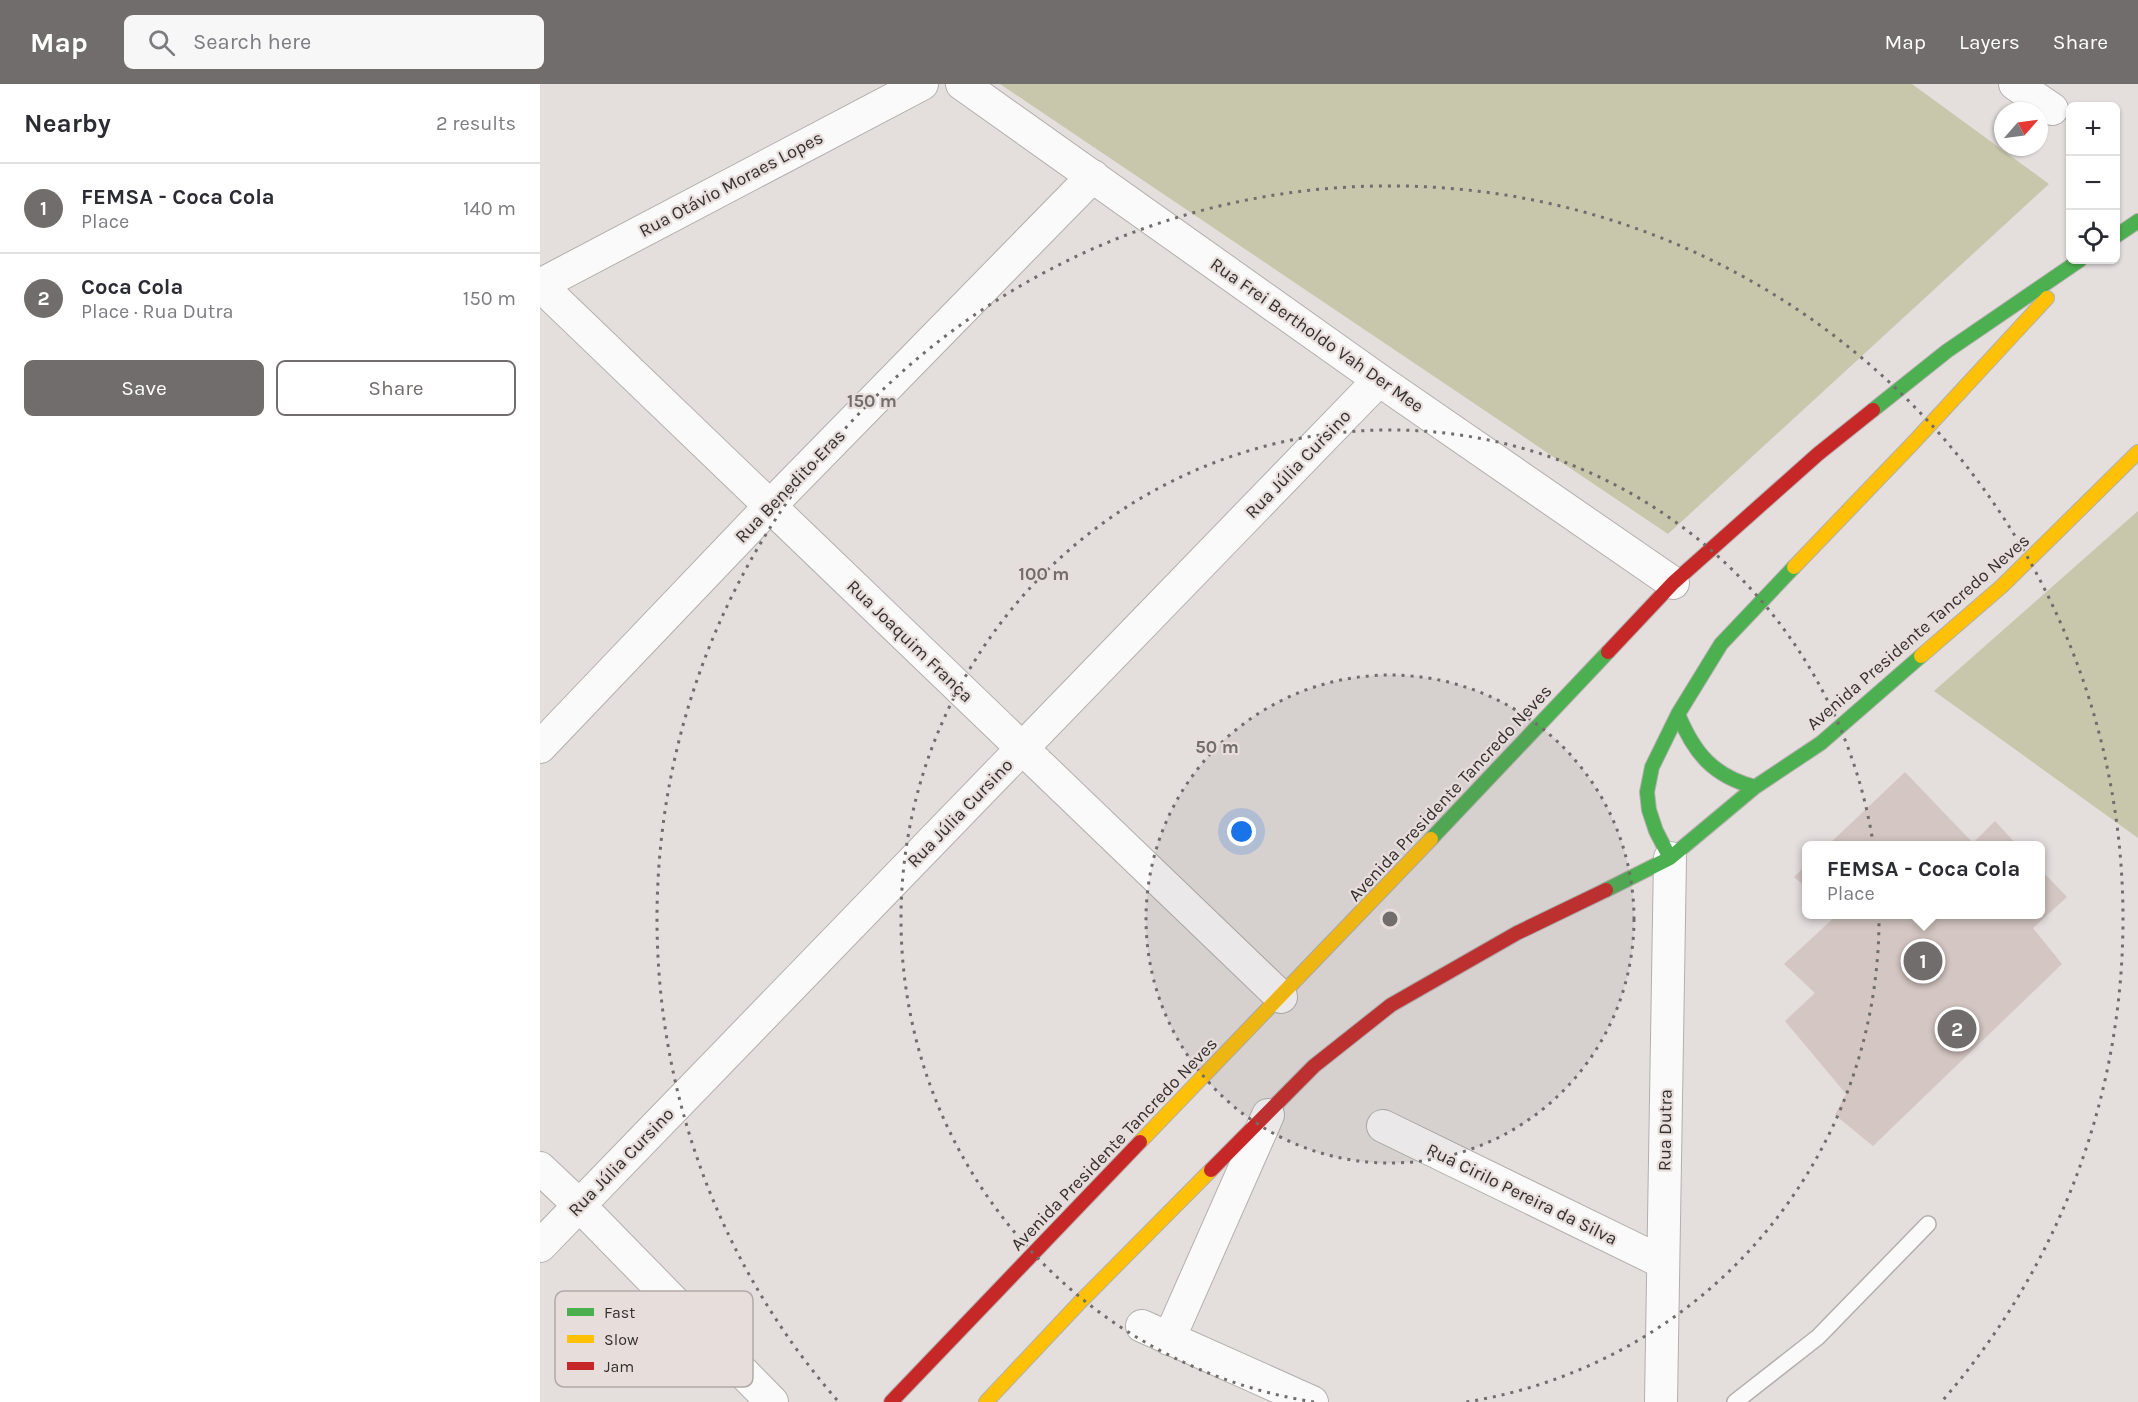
<!DOCTYPE html>
<meta charset="utf-8">
<style>
body{margin:0;font-family:Karla,sans-serif;background:#f7f7f7;color:#2b2b33}
.controls{position:absolute;right:18px;top:18px;display:grid;overflow:hidden;border-radius:9px;box-shadow:0 2px 4px #0004}
.controls button{width:54px;height:54px;display:grid;place-items:center;padding:0;border:0;border-bottom:2px solid #e1e1e2;background:#fff;color:#2b2b33;font:30px sans-serif}
.compass{position:absolute;left:1454px;top:18px;width:54px;height:54px;border-radius:50%;background:#fff;box-shadow:0 2px 4px #0004;rotate:62deg}
.you{position:absolute;left:702px;top:748px;width:21px;height:21px;margin:-15px;border:4px solid #fff;border-radius:50%;background:#1a73e8;box-shadow:0 0 0 9px #1a73e833}
.badge{display:grid;place-items:center;width:39px;height:39px;border-radius:50%;background:#716d6c;color:#fff;font-size:20px;font-weight:700}
.pin{position:absolute;translate:-50% -50%;border:3px solid #fff;box-shadow:0 2px 6px #0006}
.popup{position:absolute;left:1262px;top:757px;width:243px;height:78px;box-sizing:border-box;display:grid;place-content:center;border-radius:9px;background:#fff;filter:drop-shadow(0 2px 4px #0005);font-size:20px;white-space:nowrap;color:#7c7c81}
.popup b{font-size:22px;color:#2b2b33}
.popup::after{content:'';position:absolute;left:50%;top:100%;margin-left:-12px;border:12px solid transparent;border-top-color:#fff}
.list{margin:0;padding:0;list-style:none}
h2{display:flex;justify-content:space-between;align-items:center;height:78px;margin:0;padding:0 24px;font-size:26px}
h2 small{font-size:20px;font-weight:400;color:#7c7c81}
.list li{display:grid;grid-template-columns:39px 1fr auto;gap:18px;align-items:center;box-sizing:border-box;height:90px;padding:0 24px;border-top:2px solid #e1e1e2}
.list b{display:block;font-size:22px;white-space:nowrap}
.list p{margin:0;font-size:20px;white-space:nowrap;color:#7c7c81}
.list em{font-size:20px;font-style:normal;color:#7c7c81}
.actions{display:flex;gap:12px;padding:18px 24px}
.actions a{flex:1;padding:14px 0;border:2px solid #716d6c;border-radius:9px;text-align:center;font-size:21px;color:#716d6c}
.actions .main{background:#716d6c;color:#fff}
.icon{flex:none;width:33px;height:33px;fill:none;stroke:currentColor;stroke-width:2;stroke-linecap:round;stroke-linejoin:round}
.map{position:relative;flex:none;width:1598px;height:1318px;overflow:hidden}
header{display:flex;align-items:center;gap:36px;box-sizing:border-box;height:84px;padding:0 30px;background:#716d6c;color:#fff}
header strong{font-size:28px}
nav{display:flex;gap:33px;margin-inline-start:auto;font-size:21px}
.search{width:420px;height:54px;background:#f7f7f7;display:flex;align-items:center;gap:15px;box-sizing:border-box;padding:0 21px;border-radius:9px;color:#7c7c81;font-size:22px}
main{display:flex}
aside{flex:1;background:#fff}
.map>svg:first-child{display:block}
.green{fill:#c8c7ac}
.building{fill:#d4c6c2}
.lines{fill:none;stroke-linecap:round;stroke-linejoin:round}
.lane-casing{stroke:#b3afae;stroke-width:18}
.street-casing{stroke:#b3afae;stroke-width:34}
.fast-casing{stroke:#b3afae;stroke-width:16}
.slow-casing{stroke:#b3afae;stroke-width:16}
.jam-casing{stroke:#b3afae;stroke-width:16}
.lane{stroke:#fbfafa;stroke-width:15}
.street{stroke:#fbfafa;stroke-width:32}
.fast{stroke:#4caf50;stroke-width:14}
.slow{stroke:#ffc107;stroke-width:14}
.jam{stroke:#c62828;stroke-width:14}
.ring{fill:none;stroke:#716d6c;stroke-width:3;stroke-dasharray:3 6}
.labels{text-anchor:middle;dominant-baseline:central;stroke-width:4.5;stroke-linejoin:round;paint-order:stroke}
.street-label{font-size:18px;fill:#33302f;stroke:#e7ddda}
.key{fill:#e7ddda;stroke:#b1a9a7;stroke-width:1.5}
.key-label{font-size:16px;fill:#33302f}
.centre{fill:#716d6c;stroke:#e7ddda;stroke-width:3}
.ring-label{font-size:18px;text-anchor:middle;font-weight:bold;fill:#716d6c;stroke:#e7ddda;stroke-width:4.5;stroke-linejoin:round;paint-order:stroke}
</style>
<header>
<strong>Map</strong>
<div class="search"><svg class="icon" aria-label="search" viewBox="0 0 24 24"><circle cx="10" cy="10" r="6"/><path d="M15 15l6 6"/></svg>Search here</div>
<nav><a>Map</a><a>Layers</a><a>Share</a></nav>
</header>
<main>
<aside>
<h2>Nearby<small>2 results</small></h2>
<ul class="list">
<li><span class="badge">1</span><div><b>FEMSA - Coca Cola</b><p>Place</p></div><em>140 m</em></li>
<li><span class="badge">2</span><div><b>Coca Cola</b><p>Place · Rua Dutra</p></div><em>150 m</em></li>
</ul>
<div class="actions"><a class="main">Save</a><a>Share</a></div>
</aside>
<div class="map">
<svg width="1598" height="1318" viewBox="0 0 1598 1318">
<rect width="100%" height="100%" fill="#e4dedd"/>
<path class="green" d="M460 0H1372L1509 100 1128 450Z
M1598 427V754L1394 607Z"/>
<path class="building" d="M1365 688 1433 759 1455 737 1478 762H1287Z
M1266 781V803L1254 793Z
M1500 785 1527 813 1493 844 1522 880 1333 1062 1295 1031 1306 1010 1245 937 1275 909 1244 880 1298 830H1500Z"/>
<g class="lines">
<g class="lane-casing">
<path id="lane" d="M1195 1318 1278 1253 1388 1140"/>
</g>
<g class="street-casing">
<path id="street" d="M422 0 839 296 1133 499
M1475 0 1512 25
M0 201 741 913
M0 201 382 0
M0 663 230 422 553 92
M843 1042 1122 1178
M0 1084 39 1121 232 1318
M0 1162 839 296
M602 1242 772 1318
M629 1255 728 1031
M1121 1318 1130 774"/>
</g>
<g class="fast-casing">
<path id="fast" d="M1576 152 1598 137
M1333 326 1407 267 1540 176
M1138 630C1154 669 1173 692 1215 703
M891 755 1068 568
M1130 774 1116 747 1109 726 1107 708 1112 683 1138 630 1181 560 1254 483
M1066 806 1130 774 1215 703 1281 659 1381 572"/>
</g>
<g class="slow-casing">
<path id="slow" d="M1254 483 1373 359 1507 214
M1381 572 1462 502 1598 368
M600 1058 891 755
M446 1318 541 1217 671 1086"/>
</g>
<g class="jam-casing">
<path id="jam" d="M1068 568 1133 499 1278 370 1333 326
M671 1086 774 982 851 921 977 849 1066 806
M351 1318 600 1058"/>
</g>
<use href="#lane" class="lane"/>
<use href="#street" class="street"/>
<use href="#fast" class="fast"/>
<use href="#slow" class="slow"/>
<use href="#jam" class="jam"/>
</g>
<circle cx="850" cy="835" r="244" fill="#716d6c" fill-opacity=".12"/>
<g class="ring">
<circle cx="850" cy="835" r="244"/>
<path d="M774 1318A489 489 0 1 1 926 1318"/>
<path d="M297 1316A733 733 0 1 1 1403 1316"/>
</g>
<g class="labels">
<g class="street-label">
<text transform="translate(191 100) rotate(-28)">Rua Otávio Moraes Lopes</text>
<text transform="translate(777 251) rotate(35)">Rua Frei Bertholdo Vah Der Mee</text>
<text transform="translate(758 380) rotate(-46)">Rua Júlia Cursino</text>
<text transform="translate(250 402) rotate(-46)">Rua Benedito Eras</text>
<text transform="translate(1378 548) rotate(-41)">Avenida Presidente Tancredo Neves</text>
<text transform="translate(370 557) rotate(44)">Rua Joaquim França</text>
<text transform="translate(910 709) rotate(-47)">Avenida Presidente Tancredo Neves</text>
<text transform="translate(420 729) rotate(-46)">Rua Júlia Cursino</text>
<text transform="translate(1125 1046) rotate(-89)">Rua Dutra</text>
<text transform="translate(574 1060) rotate(-46)">Avenida Presidente Tancredo Neves</text>
<text transform="translate(81 1078) rotate(-46)">Rua Júlia Cursino</text>
<text transform="translate(982 1110) rotate(26)">Rua Cirilo Pereira da Silva</text>
</g>
</g>
<rect x="15" y="1207" width="198" height="96" rx="9" class="key"/>
<rect x="27" y="1224" width="27" height="8" fill="#4caf50"/>
<rect x="27" y="1251" width="27" height="8" fill="#ffc107"/>
<rect x="27" y="1278" width="27" height="8" fill="#c62828"/>
<g class="key-label">
<text x="64" y="1234">Fast</text>
<text x="64" y="1261">Slow</text>
<text x="64" y="1288">Jam</text>
</g>
<circle cx="850" cy="835" r="9" class="centre"/>
<g class="ring-label">
<text x="332" y="323">150 m</text>
<text x="504" y="496">100 m</text>
<text x="677" y="669">50 m</text>
</g>
</svg>
<div class="controls">
<button>+</button>
<button>−</button>
<button><svg class="icon" aria-label="locate" viewBox="0 0 24 24"><circle cx="12" cy="12" r="6"/><path d="M12 2v4M12 18v4M2 12h4M18 12h4"/></svg></button>
</div>
<svg class="compass" viewBox="-18 -18 36 36"><path d="M0-13l5 13h-10z" fill="#e53935"/><path d="M0 13l5-13h-10z" fill="#7c7c81"/></svg>
<div class="you"></div>
<div class="pin badge" style="left:1383px;top:877px">1</div>
<div class="popup"><b>FEMSA - Coca Cola</b>Place</div>
<div class="pin badge" style="left:1417px;top:945px">2</div>
</div>
</main>
